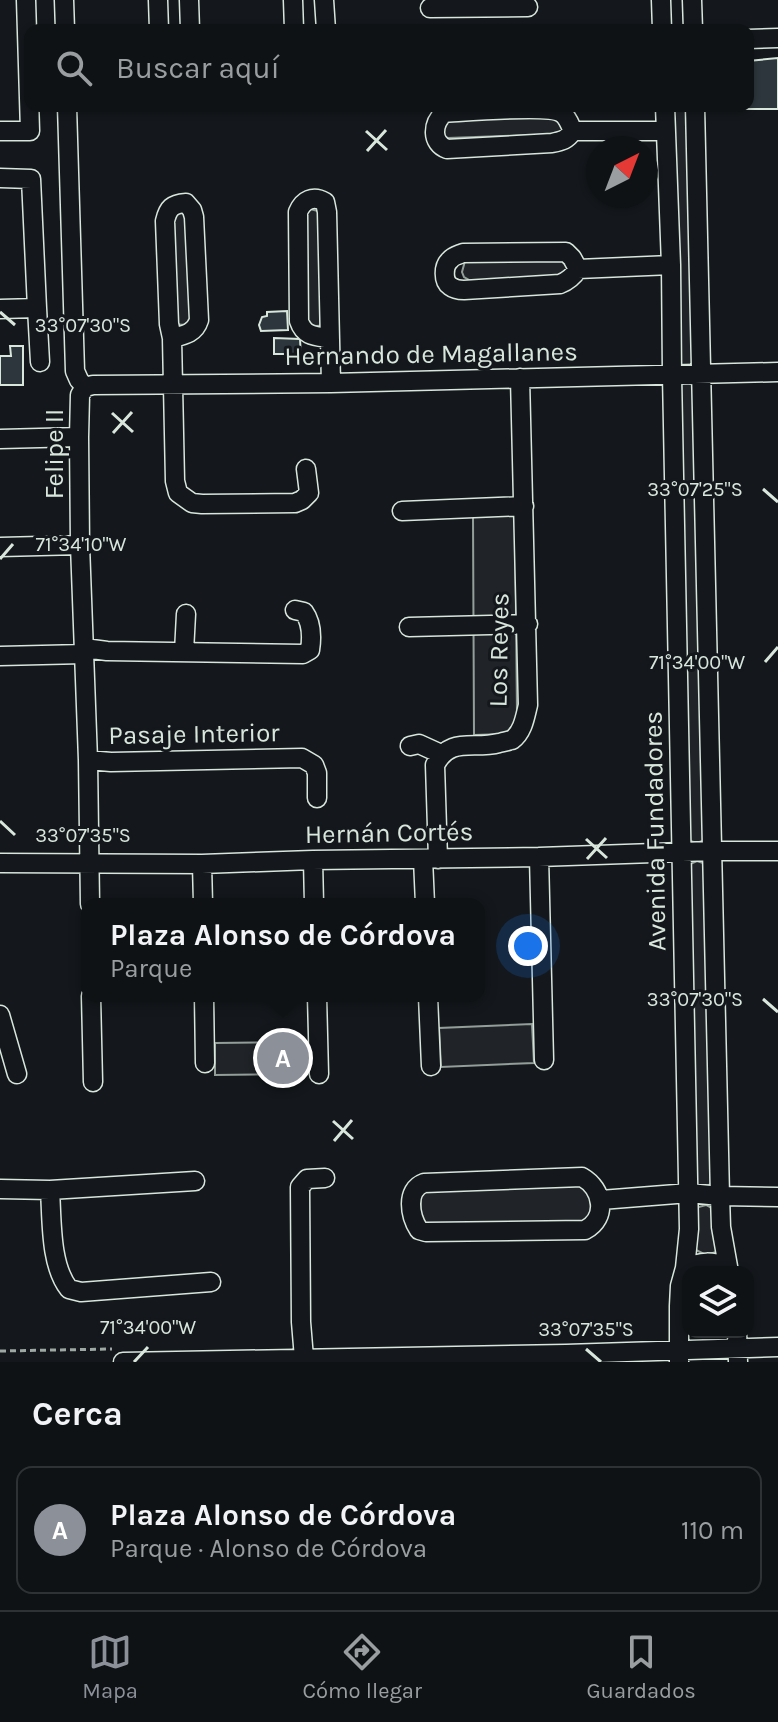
<!DOCTYPE html>
<html lang="es">
<meta charset="utf-8">
<style>
body{margin:0;font-family:Karla,sans-serif;background:#181b1e;color:#f1f3f6}
.controls{position:absolute;right:24px;bottom:24px;display:grid;overflow:hidden;border-radius:16px;box-shadow:0 2px 6px #0004}
.controls button{width:72px;height:72px;display:grid;place-items:center;padding:0;border:0;border-bottom:2px solid #2f3234;background:#0f1215;color:#f1f3f6;font:40px sans-serif}
.compass{position:absolute;left:586px;top:136px;width:72px;height:72px;border-radius:50%;background:#0f1215;box-shadow:0 2px 6px #0004;rotate:42deg}
.you{position:absolute;left:528px;top:946px;width:28px;height:28px;margin:-20px;border:6px solid #fff;border-radius:50%;background:#1a73e8;box-shadow:0 0 0 12px #1a73e833}
.badge{display:grid;place-items:center;width:52px;height:52px;border-radius:50%;background:#8c9099;color:#fff;font-size:26px;font-weight:700}
.pin{position:absolute;translate:-50% -50%;border:4px solid #fff;box-shadow:0 2px 8px #0006}
.popup{position:absolute;left:81px;top:898px;width:404px;height:104px;box-sizing:border-box;display:grid;place-content:center;border-radius:16px;background:#0f1215;filter:drop-shadow(0 2px 6px #0005);font-size:26px;white-space:nowrap;color:#9b9ea0}
.popup b{font-size:30px;color:#f1f3f6}
.popup::after{content:'';position:absolute;left:50%;top:100%;margin-left:-16px;border:16px solid transparent;border-top-color:#0f1215}
.list{margin:0;padding:0;list-style:none}
h2{display:flex;justify-content:space-between;align-items:center;height:104px;margin:0;padding:0 32px;font-size:34px}
h2 small{font-size:26px;font-weight:400;color:#9b9ea0}
.list li{display:grid;grid-template-columns:52px 1fr auto;gap:24px;align-items:center;box-sizing:border-box;height:128px;margin:0 16px 16px;padding:0 16px;border:2px solid #2f3234;border-radius:16px}
.list b{display:block;font-size:30px;white-space:nowrap}
.list p{margin:0;font-size:26px;white-space:nowrap;color:#9b9ea0}
.list em{font-size:26px;font-style:normal;color:#9b9ea0}
.icon{flex:none;width:44px;height:44px;fill:none;stroke:currentColor;stroke-width:2;stroke-linecap:round;stroke-linejoin:round}
.map{position:relative;flex:none;width:778px;height:1362px;overflow:hidden}
.search{position:absolute;background:#0f1215;box-shadow:0 2px 6px #0004;left:24px;right:24px;top:24px;height:88px;display:flex;align-items:center;gap:20px;box-sizing:border-box;padding:0 28px;border-radius:16px;color:#9b9ea0;font-size:30px}
.sheet{height:248px;background:#0f1215}
nav{display:flex;justify-content:space-around;align-items:center;box-sizing:border-box;height:112px;border-top:2px solid #2f3234;background:#0f1215;font-size:22px;color:#9b9ea0}
nav a{display:grid;justify-items:center;gap:4px}
nav .on{color:#8c9099}
.map>svg:first-child{display:block}
.green{fill:#202428;stroke:#939e99;stroke-width:2}
.building{fill:#2c363c;stroke:#d8e6dc;stroke-width:2}
.lines{fill:none;stroke-linecap:round;stroke-linejoin:round}
.minor-casing{stroke:#d8e6dc;stroke-width:21}
.path{stroke:#9da8a2;stroke-width:3;stroke-dasharray:6 4;stroke-linecap:butt}
.minor{stroke:#14181c;stroke-width:18}
.ticks{fill:none;stroke:#d8e6dc;stroke-width:3}
.labels{text-anchor:middle;dominant-baseline:central;stroke-width:6;stroke-linejoin:round;paint-order:stroke}
.street-label{font-size:26px;fill:#d8e6dc;stroke:#14181c}
.ticks-label{font-size:20px;text-anchor:middle;fill:#d8e6dc;stroke:#14181c;stroke-width:6;stroke-linejoin:round;paint-order:stroke}
</style>
<div class="map">
<svg width="778" height="1362" viewBox="0 0 778 1362">
<rect width="100%" height="100%" fill="#14181c"/>
<path class="green" d="M672 106H689L695 365 686 368 677 365Z
M561 118 566 124 561 134 448 138 443 136 441 123 448 119Z
M310 209 318 211 322 325C317 327 312 326 308 322L306 211Z
M185 210 193 319C187 324 184 326 177 324L170 212Z
M563 258 569 261 567 277 471 281 464 277 462 272 465 261Z
M686 382 696 386 707 839 697 843 687 840 678 386Z
M515 515 517 715 515 723 505 734 474 735 473 517Z
M697 861 706 864 711 1184 704 1187 694 1184 688 865Z
M532 1024 534 1063 441 1067 439 1028Z
M305 1042 306 1074 215 1075V1043Z
M573 1183 589 1190 592 1216 587 1223 430 1226 420 1222 421 1189Z
M706 1205 715 1210 716 1252 706 1255 696 1250 695 1208Z"/>
<path class="building" d="M778 58V109H735V106H748V61Z
M287 311 288 330 261 331 259 325 262 317 267 316V312Z
M274 338 300 339 301 357 285 358V354H274Z
M10 346H23V385H0V356H11Z"/>
<g class="lines">
<g class="minor-casing">
<path id="minor" d="M64 0 65 30
M158 0 159 30
M189 0 190 30
M293 0 294 30
M324 0 326 30
M661 0 662 30
M692 0 693 30
M430 8 528 7
M748 39 778 38
M67 106 75 371 79 380 85 387 80 395 79 437 80 545 88 760 90 904
M665 106 671 265 672 375 689 1229 685 1268 680 1286 679 1306V1362
M695 106C705 469 710 833 720 1196L721 1227 729 1272
M0 131H30L26 0
M573 131C570 125 568 118 563 114 551 104 464 112 444 113 432 124 431 143 447 149L552 143C562 141 567 140 573 131H665
M0 178 31 179 37 308 0 309
M566 252 572 258 578 269C573 277 568 281 560 284L464 290C460 290 454 289 450 286 443 281 443 266 450 260 453 256 458 255 463 253Z
M578 269 671 265
M37 308 40 362
M172 338C185 335 195 333 199 320L194 217 192 210 186 203C172 204 168 208 165 221L169 324 172 338 175 481 178 493 192 503 202 504 295 503 302 500 309 493 306 469
M329 338C314 336 304 336 299 321L298 212C303 200 313 195 325 202L327 212 331 383
M85 387 93 385 331 383 778 372
M0 439 79 437
M402 511 524 506
M0 547 80 545
M409 627 528 624
M84 648 107 651 303 654 310 650C312 637 312 623 304 612L295 610
M184 652 186 614
M0 656 84 654
M410 746 419 744 441 754
M88 760 111 762 302 758 314 765 317 773V798
M539 857 544 1060
M423 859 425 904
M438 859 435 765C450 736 473 750 499 743 500 743 511 740 512 740 523 732 525 717 528 705L520 378
M313 860 314 904
M0 863 202 864 313 860 539 857 711 851H778
M202 864 203 904
M91 996 93 1082
M204 996 205 1063
M317 996 319 1074
M428 996 431 1066
M0 1015 17 1074
M582 1177C603 1189 608 1218 585 1230L426 1232 419 1230C410 1216 405 1190 424 1183Z
M0 1189 50 1190 195 1181
M50 1190C52 1221 50 1265 69 1289L81 1292 211 1282
M601 1200 689 1193 720 1196 778 1197
M685 1268C701 1261 712 1261 728 1267
M737 1332 738 1362
M304 1358 301 1322 300 1187 307 1179 325 1178
M123 1362 566 1354 778 1347"/>
</g>
<path class="path" d="M0 1351 112 1349"/>
<use href="#minor" class="minor"/>
</g>
<path class="ticks" d="M366 131 387 150M367 151 386 130M0 312 15 325M112 413 133 432M113 433 132 412M763 489 778 502M0 559 13 544M765 662 778 647M0 821 15 835M586 839 607 858M587 859 606 838M763 999 778 1012M333 1121 353 1139M334 1141 352 1120M586 1349 601 1362M134 1362 148 1347"/>
<g class="labels">
<g class="street-label">
<text transform="translate(431 354) rotate(-1)">Hernando de Magallanes</text>
<text transform="translate(54 454) rotate(-90)">Felipe II</text>
<text transform="translate(499 650) rotate(-89)">Los Reyes</text>
<text transform="translate(194 734) rotate(-1)">Pasaje Interior</text>
<text transform="translate(655 831) rotate(-91)">Avenida Fundadores</text>
<text transform="translate(389 833) rotate(-1)">Hernán Cortés</text>
</g>
</g>
<g class="ticks-label">
<text x="83" y="332">33°07'30"S</text>
<text x="695" y="496">33°07'25"S</text>
<text x="81" y="551">71°34'10"W</text>
<text x="697" y="669">71°34'00"W</text>
<text x="83" y="842">33°07'35"S</text>
<text x="695" y="1006">33°07'30"S</text>
<text x="148" y="1334">71°34'00"W</text>
<text x="586" y="1336">33°07'35"S</text>
</g>
</svg>
<div class="controls">
<button><svg class="icon" aria-label="layers" viewBox="0 0 24 24"><path d="M12 4l9 5-9 5-9-5zM3 14l9 5 9-5"/></svg></button>
</div>
<svg class="compass" viewBox="-18 -18 36 36"><path d="M0-13l5 13h-10z" fill="#e53935"/><path d="M0 13l5-13h-10z" fill="#9b9ea0"/></svg>
<div class="you"></div>
<div class="pin badge" style="left:283px;top:1058px">A</div>
<div class="popup"><b>Plaza Alonso de Córdova</b>Parque</div>
<div class="search"><svg class="icon" aria-label="search" viewBox="0 0 24 24"><circle cx="10" cy="10" r="6"/><path d="M15 15l6 6"/></svg>Buscar aquí</div>
</div>
<section class="sheet">
<h2>Cerca<small></small></h2>
<ul class="list">
<li><span class="badge">A</span><div><b>Plaza Alonso de Córdova</b><p>Parque · Alonso de Córdova</p></div><em>110 m</em></li>
</ul>
</section>
<nav>
<a class="on"><svg class="icon" aria-label="map" viewBox="0 0 24 24"><path d="M3 6l6-2 6 2 6-2v14l-6 2-6-2-6 2zM9 4v14M15 6v14"/></svg>Mapa</a>
<a><svg class="icon" aria-label="directions" viewBox="0 0 24 24"><path d="M12 3l9 9-9 9-9-9zM9 14v-3h6M13 9l2 2-2 2"/></svg>Cómo llegar</a>
<a><svg class="icon" aria-label="saved" viewBox="0 0 24 24"><path d="M7 4h10v16l-5-4-5 4z"/></svg>Guardados</a>
</nav>
